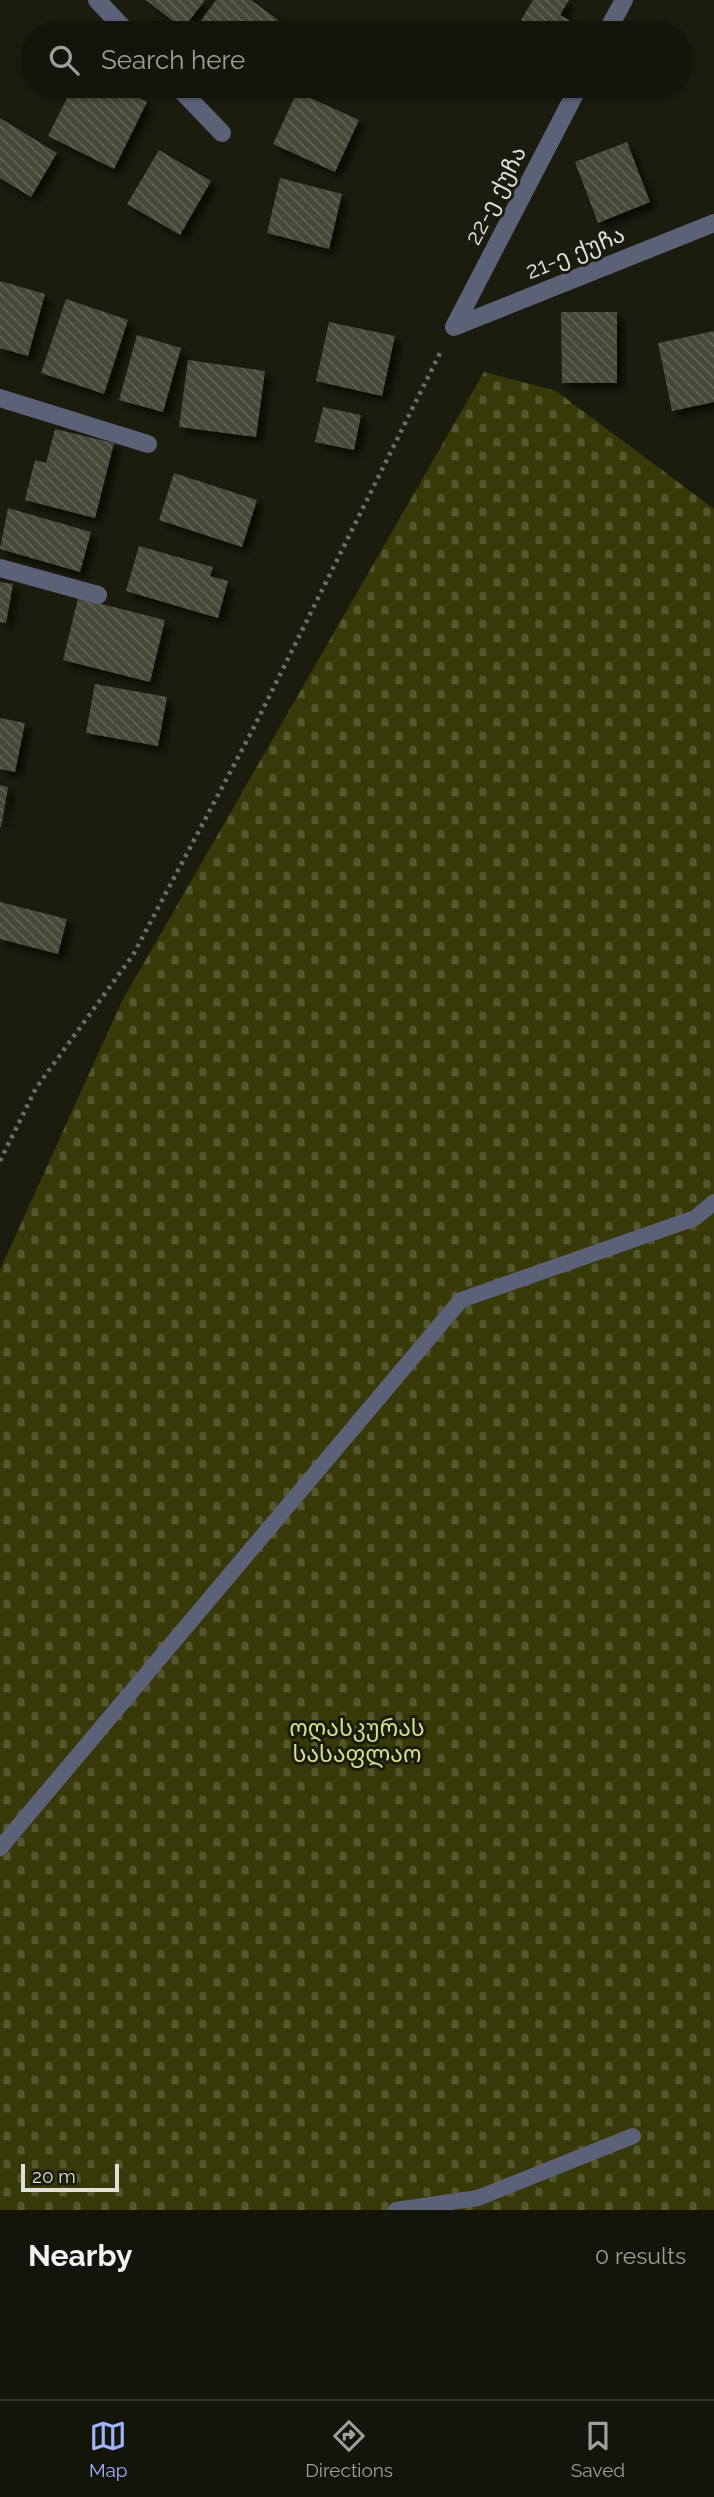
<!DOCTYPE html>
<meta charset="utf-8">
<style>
body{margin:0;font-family:Raleway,"Noto Sans Georgian",sans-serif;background:#1d1e13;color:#f1f3f6}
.scale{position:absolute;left:21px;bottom:18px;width:98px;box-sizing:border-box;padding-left:7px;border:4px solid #dedfd6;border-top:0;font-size:19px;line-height:24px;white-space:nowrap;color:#dedfd6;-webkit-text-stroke:5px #1b1c0e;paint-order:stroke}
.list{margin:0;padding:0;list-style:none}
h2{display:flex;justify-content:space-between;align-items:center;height:91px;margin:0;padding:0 28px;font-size:30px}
h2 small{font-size:23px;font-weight:400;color:#9d9f9c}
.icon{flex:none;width:38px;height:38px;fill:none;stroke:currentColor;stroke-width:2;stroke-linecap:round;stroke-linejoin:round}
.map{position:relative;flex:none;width:714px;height:2210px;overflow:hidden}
.search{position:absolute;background:#14150a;box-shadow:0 2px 5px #0004;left:21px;right:21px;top:21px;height:77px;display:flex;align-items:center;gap:18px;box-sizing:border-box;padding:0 24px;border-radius:38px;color:#9d9f9c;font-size:26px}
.sheet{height:189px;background:#14150a}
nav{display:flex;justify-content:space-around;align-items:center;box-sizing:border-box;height:98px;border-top:2px solid #33342b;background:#14150a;font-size:19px;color:#9d9f9c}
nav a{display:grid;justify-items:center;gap:4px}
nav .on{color:#9fb3fd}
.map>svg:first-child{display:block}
.cemetery{fill:url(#cemetery-stones)}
.building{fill:url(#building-back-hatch);filter:url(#shadow)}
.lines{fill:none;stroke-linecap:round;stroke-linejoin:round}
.path{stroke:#6c6d62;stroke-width:4.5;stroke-dasharray:3.5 5;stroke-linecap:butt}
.service{stroke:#5b6176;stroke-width:16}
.minor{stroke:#5b6176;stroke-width:18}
.labels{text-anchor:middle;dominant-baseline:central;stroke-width:6;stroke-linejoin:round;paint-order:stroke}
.street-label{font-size:23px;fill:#dedfd6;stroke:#1b1c0e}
.park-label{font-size:23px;fill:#d6de8c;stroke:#1b1c0e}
</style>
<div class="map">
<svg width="714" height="2210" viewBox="0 0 714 2210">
<defs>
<pattern id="cemetery-stones" width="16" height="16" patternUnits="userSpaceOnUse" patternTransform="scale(1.75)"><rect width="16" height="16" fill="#373a08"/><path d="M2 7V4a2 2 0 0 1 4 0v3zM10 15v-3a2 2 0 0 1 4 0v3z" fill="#54562b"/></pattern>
<pattern id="building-back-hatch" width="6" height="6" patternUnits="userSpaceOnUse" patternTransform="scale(1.75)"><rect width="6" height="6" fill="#474839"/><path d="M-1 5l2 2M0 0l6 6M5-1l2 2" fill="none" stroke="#616255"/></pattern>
<filter id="shadow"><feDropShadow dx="6" dy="6" stdDeviation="3.5" flood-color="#0009"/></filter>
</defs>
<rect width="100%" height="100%" fill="#1b1c0e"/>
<path class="cemetery" d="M484 372 556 391 714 509V2210H0V1270L122 1001Z"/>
<path class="building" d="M146 0H205L183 29Z
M216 0H251L278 20 269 33H192Z
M533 0H569L560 15 574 23 569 33H544L521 20Z
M73 86H114L147 102 114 169 48 136Z
M297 92 359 120 335 172 273 144Z
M0 118 57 153 31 197 0 178Z
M627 142 650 202 598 223 575 162Z
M159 150 211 181 180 235 127 204Z
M280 178 342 194 329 249 267 233Z
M0 281 45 294 28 356 0 348Z
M66 299 128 320 104 394 41 373Z
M561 312H617V383H562Z
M329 322 395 336 382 396 316 381Z
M714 331V402L672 411 658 343Z
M137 335 181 348 163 412 119 400Z
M188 360 265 371 256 437 179 427Z
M323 407 361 415 354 450 315 442Z
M55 429 114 443 95 518 25 500 35 460 46 463Z
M174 473 257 500 242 547 159 520Z
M8 508 91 532 80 572 0 549Z
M139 546 213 567 210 576 228 581 218 618 126 591Z
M0 582 13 584 6 623 0 622Z
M78 598 165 620 150 682 63 660Z
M95 684 167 697 158 746 86 733Z
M0 718 25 723 15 772 0 769Z
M0 785 8 787 1 827H0Z
M0 902 67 919 58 954 0 939Z"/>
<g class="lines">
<path class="path" d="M0 1161 36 1088 133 955 252 731 442 349"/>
<path class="service" d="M0 1848 461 1300 695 1218 714 1202
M396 2210 478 2198 633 2136"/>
<path class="minor" d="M97 0 128 33
M606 33 624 0
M177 86 222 133
M454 327 714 223
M454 327 579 86
M0 398 148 444
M0 568 98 595"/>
</g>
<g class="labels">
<g class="street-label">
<text transform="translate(495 195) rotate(-63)">22-ე ქუჩა</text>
<text transform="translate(575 252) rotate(-22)">21-ე ქუჩა</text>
</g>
<g class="park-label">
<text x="357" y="1727">ოღასკურას<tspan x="357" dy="26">სასაფლაო</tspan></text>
</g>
</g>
</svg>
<div class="scale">20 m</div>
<div class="search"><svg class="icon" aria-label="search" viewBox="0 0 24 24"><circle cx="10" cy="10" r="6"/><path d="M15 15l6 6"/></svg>Search here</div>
</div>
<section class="sheet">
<h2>Nearby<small>0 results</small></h2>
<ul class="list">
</ul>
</section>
<nav>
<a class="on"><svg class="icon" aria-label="map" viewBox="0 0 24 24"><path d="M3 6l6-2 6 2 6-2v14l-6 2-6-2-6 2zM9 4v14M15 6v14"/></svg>Map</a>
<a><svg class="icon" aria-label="directions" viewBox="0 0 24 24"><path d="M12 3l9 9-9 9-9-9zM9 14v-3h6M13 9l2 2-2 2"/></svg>Directions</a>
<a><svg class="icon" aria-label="saved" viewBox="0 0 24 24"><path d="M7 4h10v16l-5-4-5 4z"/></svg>Saved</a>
</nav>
